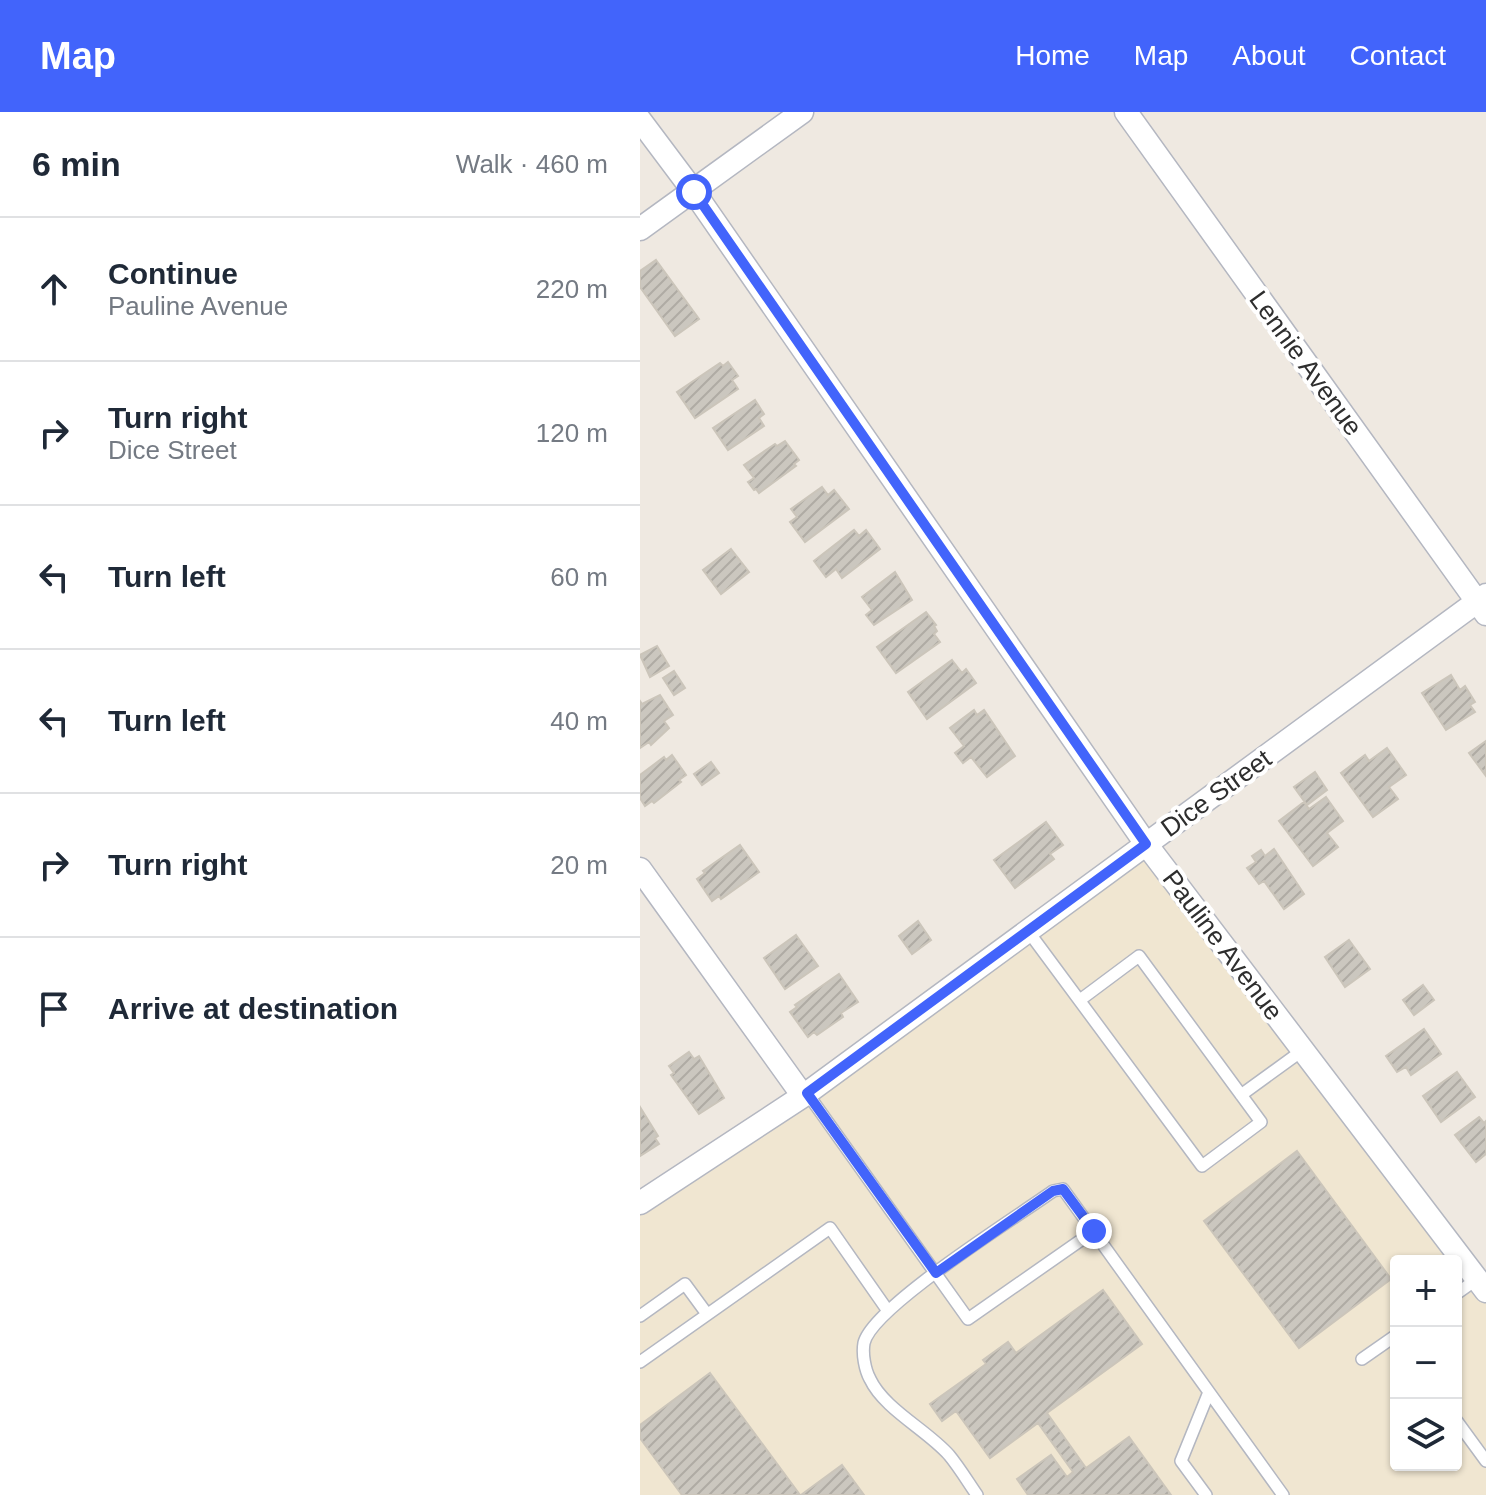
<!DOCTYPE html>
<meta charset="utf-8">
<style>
body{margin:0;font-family:Helvetica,sans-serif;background:#f2f2f3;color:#1f2937}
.controls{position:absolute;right:24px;bottom:24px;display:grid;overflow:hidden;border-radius:8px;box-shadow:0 2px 6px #0004}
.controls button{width:72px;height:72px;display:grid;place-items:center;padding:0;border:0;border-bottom:2px solid #e0e1e3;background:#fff;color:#1f2937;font:40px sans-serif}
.stop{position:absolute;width:24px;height:24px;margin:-18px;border:6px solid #4264fb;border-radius:50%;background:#fff}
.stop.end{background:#4264fb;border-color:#fff;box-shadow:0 2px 8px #0008}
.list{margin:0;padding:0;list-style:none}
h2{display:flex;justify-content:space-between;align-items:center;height:104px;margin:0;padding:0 32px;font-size:34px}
h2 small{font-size:26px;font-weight:400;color:#747a83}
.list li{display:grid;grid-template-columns:52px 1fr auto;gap:24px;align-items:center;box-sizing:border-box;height:144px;padding:0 32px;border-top:2px solid #e0e1e3}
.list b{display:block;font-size:30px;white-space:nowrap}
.list p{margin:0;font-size:26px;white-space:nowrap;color:#747a83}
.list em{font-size:26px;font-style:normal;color:#747a83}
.icon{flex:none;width:44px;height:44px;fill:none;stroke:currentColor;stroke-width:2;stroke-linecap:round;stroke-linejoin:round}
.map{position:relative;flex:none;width:846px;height:1383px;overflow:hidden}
header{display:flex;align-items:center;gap:48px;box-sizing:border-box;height:112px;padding:0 40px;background:#4264fb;color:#fff}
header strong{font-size:38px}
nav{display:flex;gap:44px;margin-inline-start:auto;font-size:28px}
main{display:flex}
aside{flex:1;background:#fff}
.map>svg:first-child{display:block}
.education{fill:#f0e6d1;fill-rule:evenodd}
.building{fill:url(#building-hatch);stroke:#cbc5ba;stroke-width:2}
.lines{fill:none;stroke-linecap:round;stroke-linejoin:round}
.lane-casing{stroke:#b4b7c1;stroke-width:14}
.street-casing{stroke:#b4b7c1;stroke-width:25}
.lane{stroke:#fff;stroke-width:11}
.street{stroke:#fff;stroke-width:22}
.route{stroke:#4264fb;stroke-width:10}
.labels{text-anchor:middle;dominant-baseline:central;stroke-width:8;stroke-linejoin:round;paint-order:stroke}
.street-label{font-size:26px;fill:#2e2e2e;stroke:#fff}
</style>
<header>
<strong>Map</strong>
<nav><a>Home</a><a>Map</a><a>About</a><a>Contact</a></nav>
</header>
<main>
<aside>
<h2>6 min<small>Walk · 460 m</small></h2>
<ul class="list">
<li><svg class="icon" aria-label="ahead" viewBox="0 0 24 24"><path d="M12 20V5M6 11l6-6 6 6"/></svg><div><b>Continue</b><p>Pauline Avenue</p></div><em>220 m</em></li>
<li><svg class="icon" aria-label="right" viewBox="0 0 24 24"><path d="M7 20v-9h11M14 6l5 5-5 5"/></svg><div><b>Turn right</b><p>Dice Street</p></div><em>120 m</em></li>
<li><svg class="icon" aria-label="left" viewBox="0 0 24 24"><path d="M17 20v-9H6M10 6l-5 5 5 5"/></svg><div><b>Turn left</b></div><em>60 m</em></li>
<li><svg class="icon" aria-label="left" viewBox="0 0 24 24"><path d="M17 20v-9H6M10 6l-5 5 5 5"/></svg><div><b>Turn left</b></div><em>40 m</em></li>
<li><svg class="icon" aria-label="right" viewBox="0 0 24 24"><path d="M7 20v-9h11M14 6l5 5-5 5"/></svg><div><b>Turn right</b></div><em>20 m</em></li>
<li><svg class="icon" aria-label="arrive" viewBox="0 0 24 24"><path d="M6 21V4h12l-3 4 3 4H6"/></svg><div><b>Arrive at destination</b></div></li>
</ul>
</aside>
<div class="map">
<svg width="846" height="1383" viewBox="0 0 846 1383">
<defs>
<pattern id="building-hatch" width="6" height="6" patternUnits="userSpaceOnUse" patternTransform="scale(2)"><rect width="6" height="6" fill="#cbc7bf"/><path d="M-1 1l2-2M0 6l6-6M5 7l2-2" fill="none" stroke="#afaba4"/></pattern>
</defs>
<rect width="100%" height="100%" fill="#efe9e1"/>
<path class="education" d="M506 732 846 1179V1383H0V1084ZM756 1149H816V1353H756Z"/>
<path class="building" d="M16 148 59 207 35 224 0 175V159Z
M88 250 98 264 92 268 98 277 55 306 37 280 80 251 83 254Z
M115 288 124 302 119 306 124 314 88 338 73 316Z
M145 329 159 348 154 352 156 354 119 381 116 377 114 378 108 370 114 366 104 353 135 332 137 334Z
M182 375 188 383 194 378 209 397 165 430 150 410 157 405 151 397Z
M214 418 219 424 226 418 240 437 202 466 196 457 186 465 174 449Z
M91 437 109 460 81 482 63 458Z
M255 460 272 488 234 513 226 503 232 498 222 485Z
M286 500 296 513 294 514 297 519 294 522 300 530 256 561 237 535Z
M17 534 29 554 10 565 0 543Z
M312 548 322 561 326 557 336 571 287 607 268 580Z
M34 559 45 576 34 583 23 566Z
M811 563 820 578 825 574 835 590 830 593 835 600 806 618 782 581Z
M20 583 33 603 24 609 29 616 11 633 9 630 0 636V589L2 592Z
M334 598 337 603 344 598 375 644 347 665 331 645 323 651 315 641 324 634 310 616Z
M846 629V664L829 641Z
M747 636 766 663 749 675 758 687 733 705 701 661 725 643 729 649Z
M32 643 46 663 39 668 41 670 14 691 12 689 5 694 0 686V663L24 645 26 648Z
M71 650 79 661 62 673 54 662Z
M675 660 687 678 667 693 654 675Z
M686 685 703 709 687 721 698 735 673 754 639 709 664 690 669 697Z
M406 710 423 733 410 742 414 747 375 776 354 748Z
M100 733 119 760 81 787 79 784 72 789 57 767 65 761 63 759Z
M634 737 664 782 644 797 624 769 619 772 607 756 616 750 612 744 621 738 625 744Z
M278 809 291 828 272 842 259 824Z
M156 823 178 854 145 877 124 846Z
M709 828 730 857 705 875 685 845Z
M199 862 218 890 201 901 203 905 177 923 174 920 168 925 150 900 157 895 155 893Z
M783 873 794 888 774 903 763 888Z
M784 917 801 942 771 963 766 955 757 960 746 944Z
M49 940 54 947 59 944 84 986 59 1002 31 963 34 961 29 954Z
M817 960 835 985 801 1010 783 984Z
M0 995 18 1024 15 1026 19 1032 0 1044Z
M839 1005 844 1011 846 1009V1042L836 1050 815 1023Z
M657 1039 751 1167 659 1236 564 1109Z
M463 1178 502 1232 407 1301 446 1356 489 1325 531 1383H388L377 1367 411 1343 427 1365 433 1360 398 1311 350 1346 316 1299 302 1309 290 1292 346 1252 343 1248 368 1230 376 1241Z
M70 1261 160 1383H42L0 1326V1313Z
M202 1353 224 1383H161Z"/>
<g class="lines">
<g class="lane-casing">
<path id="lane" d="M388 819 562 1054 621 1010 499 844 440 888
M167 981 328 1207 454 1119
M601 983 663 938
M816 1182 837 1167
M0 1204 45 1172 67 1202
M722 1247 755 1224
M0 1250 190 1116 248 1199
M816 1308 846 1349
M337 1383C328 1370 319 1355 309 1343 287 1318 244 1297 230 1267 225 1258 222 1242 224 1231 232 1195 377 1105 413 1079L423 1077 643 1383
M566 1383 541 1349 569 1280"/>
</g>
<g class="street-casing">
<path id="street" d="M486 0 846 502
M0 8 54 80 506 732 846 1179
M0 117 162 0
M0 757 163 984
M0 1091 163 984 846 483"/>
</g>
<use href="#lane" class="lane"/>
<use href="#street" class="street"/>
</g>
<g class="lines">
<path class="route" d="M54 80 506 732 167 981 296 1161 413 1079 423 1077 454 1119"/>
</g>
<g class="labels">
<g class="street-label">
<text transform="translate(666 251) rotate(54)">Lennie Avenue</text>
<text transform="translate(576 681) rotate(-36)">Dice Street</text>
<text transform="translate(583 833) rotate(53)">Pauline Avenue</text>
</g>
</g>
</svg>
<div class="controls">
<button>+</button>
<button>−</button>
<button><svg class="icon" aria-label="layers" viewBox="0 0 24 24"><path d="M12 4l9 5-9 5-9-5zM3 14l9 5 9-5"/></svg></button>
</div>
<div class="stop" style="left:54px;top:80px"></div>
<div class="stop end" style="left:454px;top:1119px"></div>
</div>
</main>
